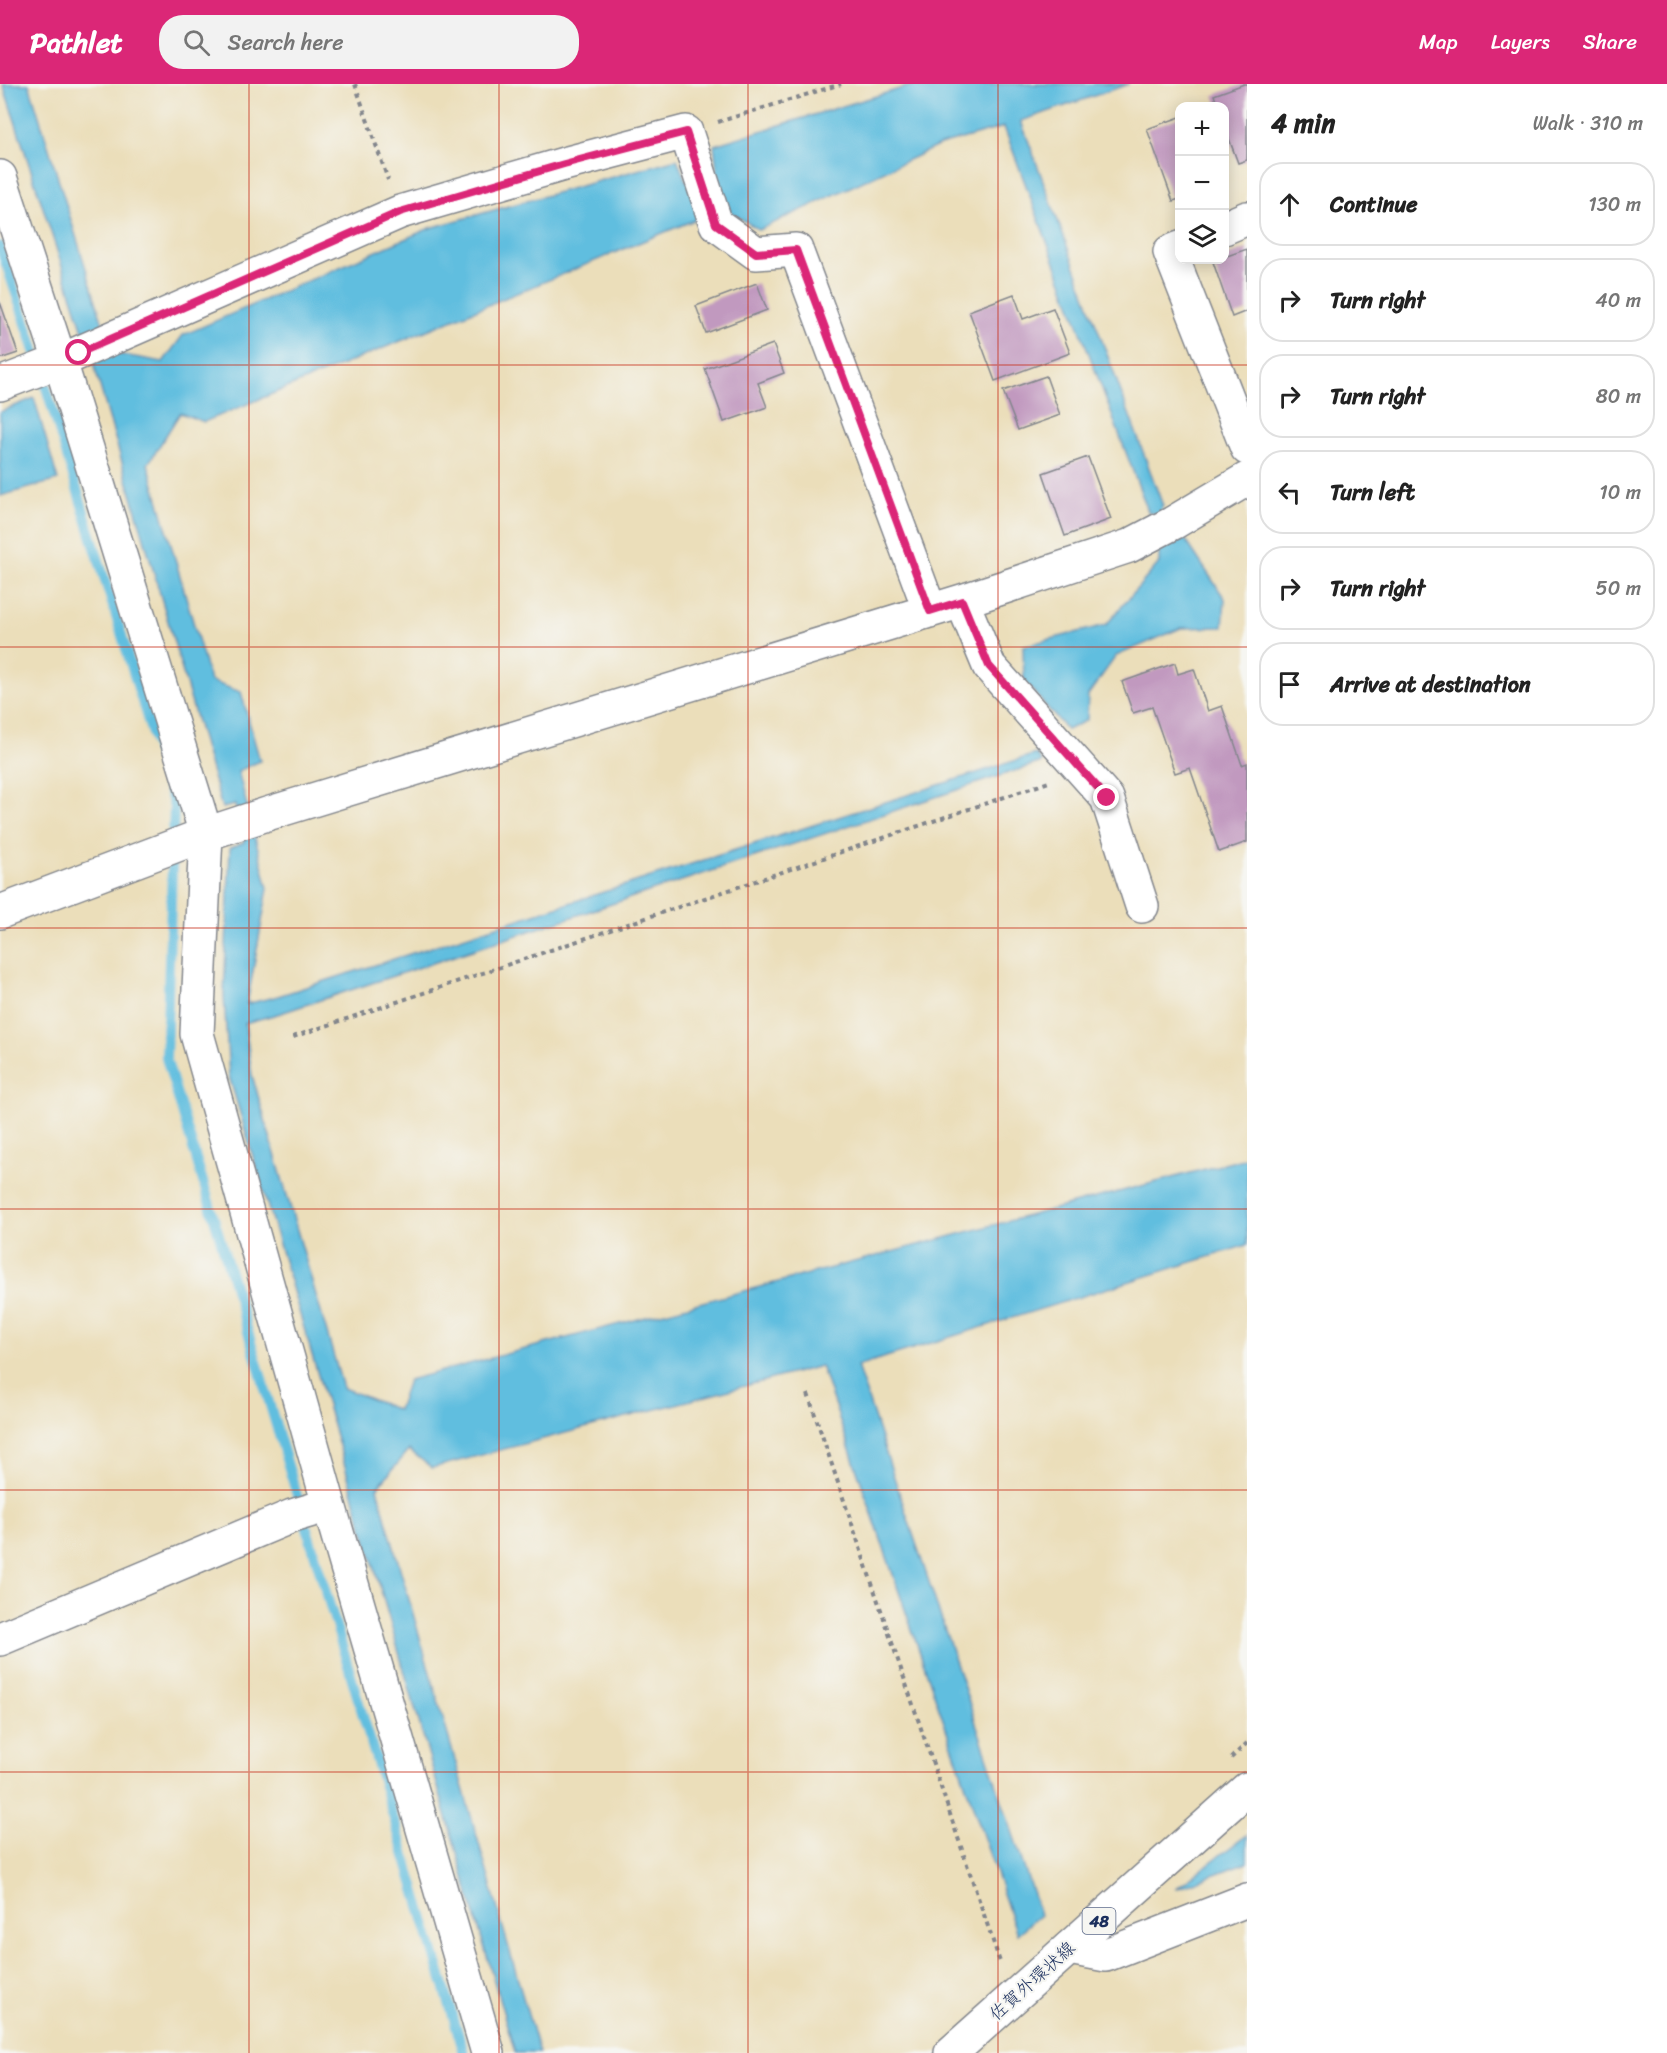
<!DOCTYPE html>
<meta charset="utf-8">
<style>
body{margin:0;font-family:Sriracha,"Klee One",sans-serif;background:#f2f2f2;color:#222}
.controls{position:absolute;right:18px;top:18px;display:grid;overflow:hidden;border-radius:12px;box-shadow:0 3px 15px #0003}
.controls button{width:54px;height:54px;display:grid;place-items:center;padding:0;border:0;border-bottom:2px solid #e0e0e0;background:#fff;color:#222;font:30px sans-serif}
.stop{position:absolute;width:18px;height:18px;margin:-14px;border:4px solid #db2777;border-radius:50%;background:#fff}
.stop.end{background:#db2777;border-color:#fff;box-shadow:0 2px 6px #0008}
.list{margin:0;padding:0;list-style:none}
h2{display:flex;justify-content:space-between;align-items:center;height:78px;margin:0;padding:0 24px;font-size:26px}
h2 small{font-size:20px;font-weight:400;color:#767676}
.list li{display:grid;grid-template-columns:39px 1fr auto;gap:18px;align-items:center;box-sizing:border-box;height:84px;margin:0 12px 12px;padding:0 12px;border:2px solid #e0e0e0;border-radius:24px}
.list b{display:block;font-size:22px;white-space:nowrap}
.list em{font-size:20px;font-style:normal;color:#767676}
.icon{flex:none;width:33px;height:33px;fill:none;stroke:currentColor;stroke-width:2;stroke-linecap:round;stroke-linejoin:round}
.map{position:relative;flex:none;width:1247px;height:1969px;overflow:hidden}
header{display:flex;align-items:center;gap:36px;box-sizing:border-box;height:84px;padding:0 30px;background:#db2777;color:#fff}
header strong{font-size:28px}
nav{display:flex;gap:33px;margin-inline-start:auto;font-size:21px}
.search{width:420px;height:54px;background:#f2f2f2;display:flex;align-items:center;gap:15px;box-sizing:border-box;padding:0 21px;border-radius:24px;color:#767676;font-size:22px}
main{display:flex}
aside{flex:1;background:#fff}
.map>svg:first-child{display:block}
.water{fill:#61bedf;stroke:#3e769e;stroke-width:1.5}
.lines{fill:none;stroke-linecap:round;stroke-linejoin:round}
.stream{stroke:#61bedf;stroke-width:10}
.building{fill:#c199bf}
.minor-casing{stroke:#83868c;stroke-width:36}
.primary-casing{stroke:#83868c;stroke-width:36}
.path{stroke:#83868c;stroke-width:4;stroke-dasharray:4.5 4.5;stroke-linecap:butt}
.minor{stroke:#fff;stroke-width:33}
.primary{stroke:#fff;stroke-width:33}
.route{stroke:#db2777;stroke-width:8}
.grid{fill:none;stroke:#c8321e;stroke-width:1.5;stroke-opacity:0.55}
.labels{text-anchor:middle;dominant-baseline:central;stroke-width:4.5;stroke-linejoin:round;paint-order:stroke}
.shield{fill:#f6f6f2;stroke:#5d6b8a;stroke-width:1.5}
.shield-label{font-size:16px;font-weight:bold;fill:#1b2f5e}
.street-label{font-size:18px;fill:#1b2f5e;stroke:#f6f6f2}
</style>
<header>
<strong>Pathlet</strong>
<div class="search"><svg class="icon" aria-label="search" viewBox="0 0 24 24"><circle cx="10" cy="10" r="6"/><path d="M15 15l6 6"/></svg>Search here</div>
<nav><a>Map</a><a>Layers</a><a>Share</a></nav>
</header>
<main>
<div class="map">
<svg width="1247" height="1969" viewBox="0 0 1247 1969">
<rect width="100%" height="100%" fill="#f6f6f2"/>
<filter id="ink" filterUnits="userSpaceOnUse"><feTurbulence type="fractalNoise" baseFrequency=".0167" numOctaves="2"/><feDisplacementMap in="SourceGraphic" scale="12" xChannelSelector="R" yChannelSelector="G"/><feConvolveMatrix kernelMatrix="1 2 1 2 8 2 1 2 1" color-interpolation-filters="sRGB"/></filter>
<filter id="wash" filterUnits="userSpaceOnUse"><feTurbulence type="fractalNoise" baseFrequency=".008" numOctaves="4" result="noise"/><feDisplacementMap in="SourceGraphic" scale="24" xChannelSelector="R" yChannelSelector="G"/><feGaussianBlur stdDeviation="1.35" result="paint"/><feColorMatrix in="noise" values="0 0 0 0 0 0 0 0 0 0 0 0 0 0 0 0 0 1.4 0 .05"/><feComposite in="paint" operator="in"/></filter>
<g filter="url(#wash)">
<rect width="100%" height="100%" fill="#ebdeba"/>
<path class="water" d="M3 0H29L112 269 163 278 183 251 430 144 677 75 686 97 717 87 714 61 916 0H1129L1021 37 1163 422 1149 430 1004 43 940 61 759 146 727 126 699 134 204 338 180 329 148 380 210 597 241 608 260 677 238 687 268 804 247 920 278 912 1036 670 1042 678 281 929 245 939 252 991 343 1304 398 1326 408 1296 1247 1074V1161L857 1282 1040 1831 1017 1850 821 1282 432 1384 409 1366 377 1404 539 1969H515L340 1365 229 992 224 912 230 764 244 758 235 721 222 724 93 278Z
M34 314 58 396 0 412V328Z
M1185 455 1225 515 1223 543 1181 544 1116 572 1088 611 1087 636 1067 646 1024 597 1023 562 1106 541 1159 479V466Z
M1247 1751V1778L1175 1805Z"/>
<g class="lines">
<path class="stream" d="M0 162 32 258 174 722 166 974 464 1969
M1157 426 1169 461"/>
</g>
<g id="blocks">
<path class="building" d="M1244 0H1247V76L1238 79 1224 41V22H1218L1214 11Z
M1180 33V115L1173 117 1147 45Z
M1247 165V227L1232 233 1213 178 1224 176V173Z
M757 199 767 226 706 249 696 222Z
M1014 210 1023 235 1053 224 1070 269 995 297 969 227Z
M0 218 18 269 0 275Z
M773 260 784 289 758 299 767 323 724 338 705 285Z
M1046 292 1060 331 1018 346 1003 307Z
M1088 373 1111 435 1065 452 1043 389Z
M1175 579 1178 590 1194 585 1208 627 1222 622 1242 681 1247 679V758L1219 768 1190 684 1175 689 1152 623 1133 629 1122 598Z"/>
</g>
</g>
<g filter="url(#ink)">
<use href="#blocks" fill-opacity="0" stroke="#83868c" stroke-width="1.5"/>
<g class="lines">
<g class="minor-casing">
<path id="minor" d="M0 93 60 277 206 750 197 950 329 1421 488 1969
M1224 144 1247 134
M1180 164 1170 168 1247 364
M0 300 60 277 400 128 564 80 686 48 716 140 756 169 796 166 930 527
M962 517 989 582 1107 714 1142 822
M0 828 206 750 267 730 962 517 1129 462 1173 439 1247 395
M0 1555 292 1432 329 1421
M1069 1864 1106 1871 1247 1816"/>
</g>
<g class="primary-casing">
<path id="primary" d="M951 1969 1247 1705"/>
</g>
<path class="path" d="M355 0 388 96
M718 38 841 0
M293 953 1049 698
M808 1310 1001 1881
M1231 1674 1247 1659"/>
<use href="#minor" class="minor"/>
<use href="#primary" class="primary"/>
</g>
</g>
<g class="lines" filter="url(#ink)">
<path class="route" d="M79 269 400 128 564 80 686 48 716 140 756 169 796 166 930 527 962 517 989 582 1107 714"/>
</g>
<path class="grid" d="M249 0V1969M499 0V1969M748 0V1969M998 0V1969M0 281H1247M0 563H1247M0 844H1247M0 1125H1247M0 1406H1247M0 1688H1247"/>
<g class="labels">
<rect class="shield" x="1082.5" y="1824" width="33" height="26" rx="4.5"/>
<g class="shield-label">
<text x="1099" y="1837">48</text>
</g>
<g class="street-label">
<text transform="translate(1032 1897) rotate(-42)">佐賀外環状線</text>
</g>
</g>
</svg>
<div class="controls">
<button>+</button>
<button>−</button>
<button><svg class="icon" aria-label="layers" viewBox="0 0 24 24"><path d="M12 4l9 5-9 5-9-5zM3 14l9 5 9-5"/></svg></button>
</div>
<div class="stop" style="left:79px;top:269px"></div>
<div class="stop end" style="left:1107px;top:714px"></div>
</div>
<aside>
<h2>4 min<small>Walk · 310 m</small></h2>
<ul class="list">
<li><svg class="icon" aria-label="ahead" viewBox="0 0 24 24"><path d="M12 20V5M6 11l6-6 6 6"/></svg><div><b>Continue</b></div><em>130 m</em></li>
<li><svg class="icon" aria-label="right" viewBox="0 0 24 24"><path d="M7 20v-9h11M14 6l5 5-5 5"/></svg><div><b>Turn right</b></div><em>40 m</em></li>
<li><svg class="icon" aria-label="right" viewBox="0 0 24 24"><path d="M7 20v-9h11M14 6l5 5-5 5"/></svg><div><b>Turn right</b></div><em>80 m</em></li>
<li><svg class="icon" aria-label="left" viewBox="0 0 24 24"><path d="M17 20v-9H6M10 6l-5 5 5 5"/></svg><div><b>Turn left</b></div><em>10 m</em></li>
<li><svg class="icon" aria-label="right" viewBox="0 0 24 24"><path d="M7 20v-9h11M14 6l5 5-5 5"/></svg><div><b>Turn right</b></div><em>50 m</em></li>
<li><svg class="icon" aria-label="arrive" viewBox="0 0 24 24"><path d="M6 21V4h12l-3 4 3 4H6"/></svg><div><b>Arrive at destination</b></div></li>
</ul>
</aside>
</main>
